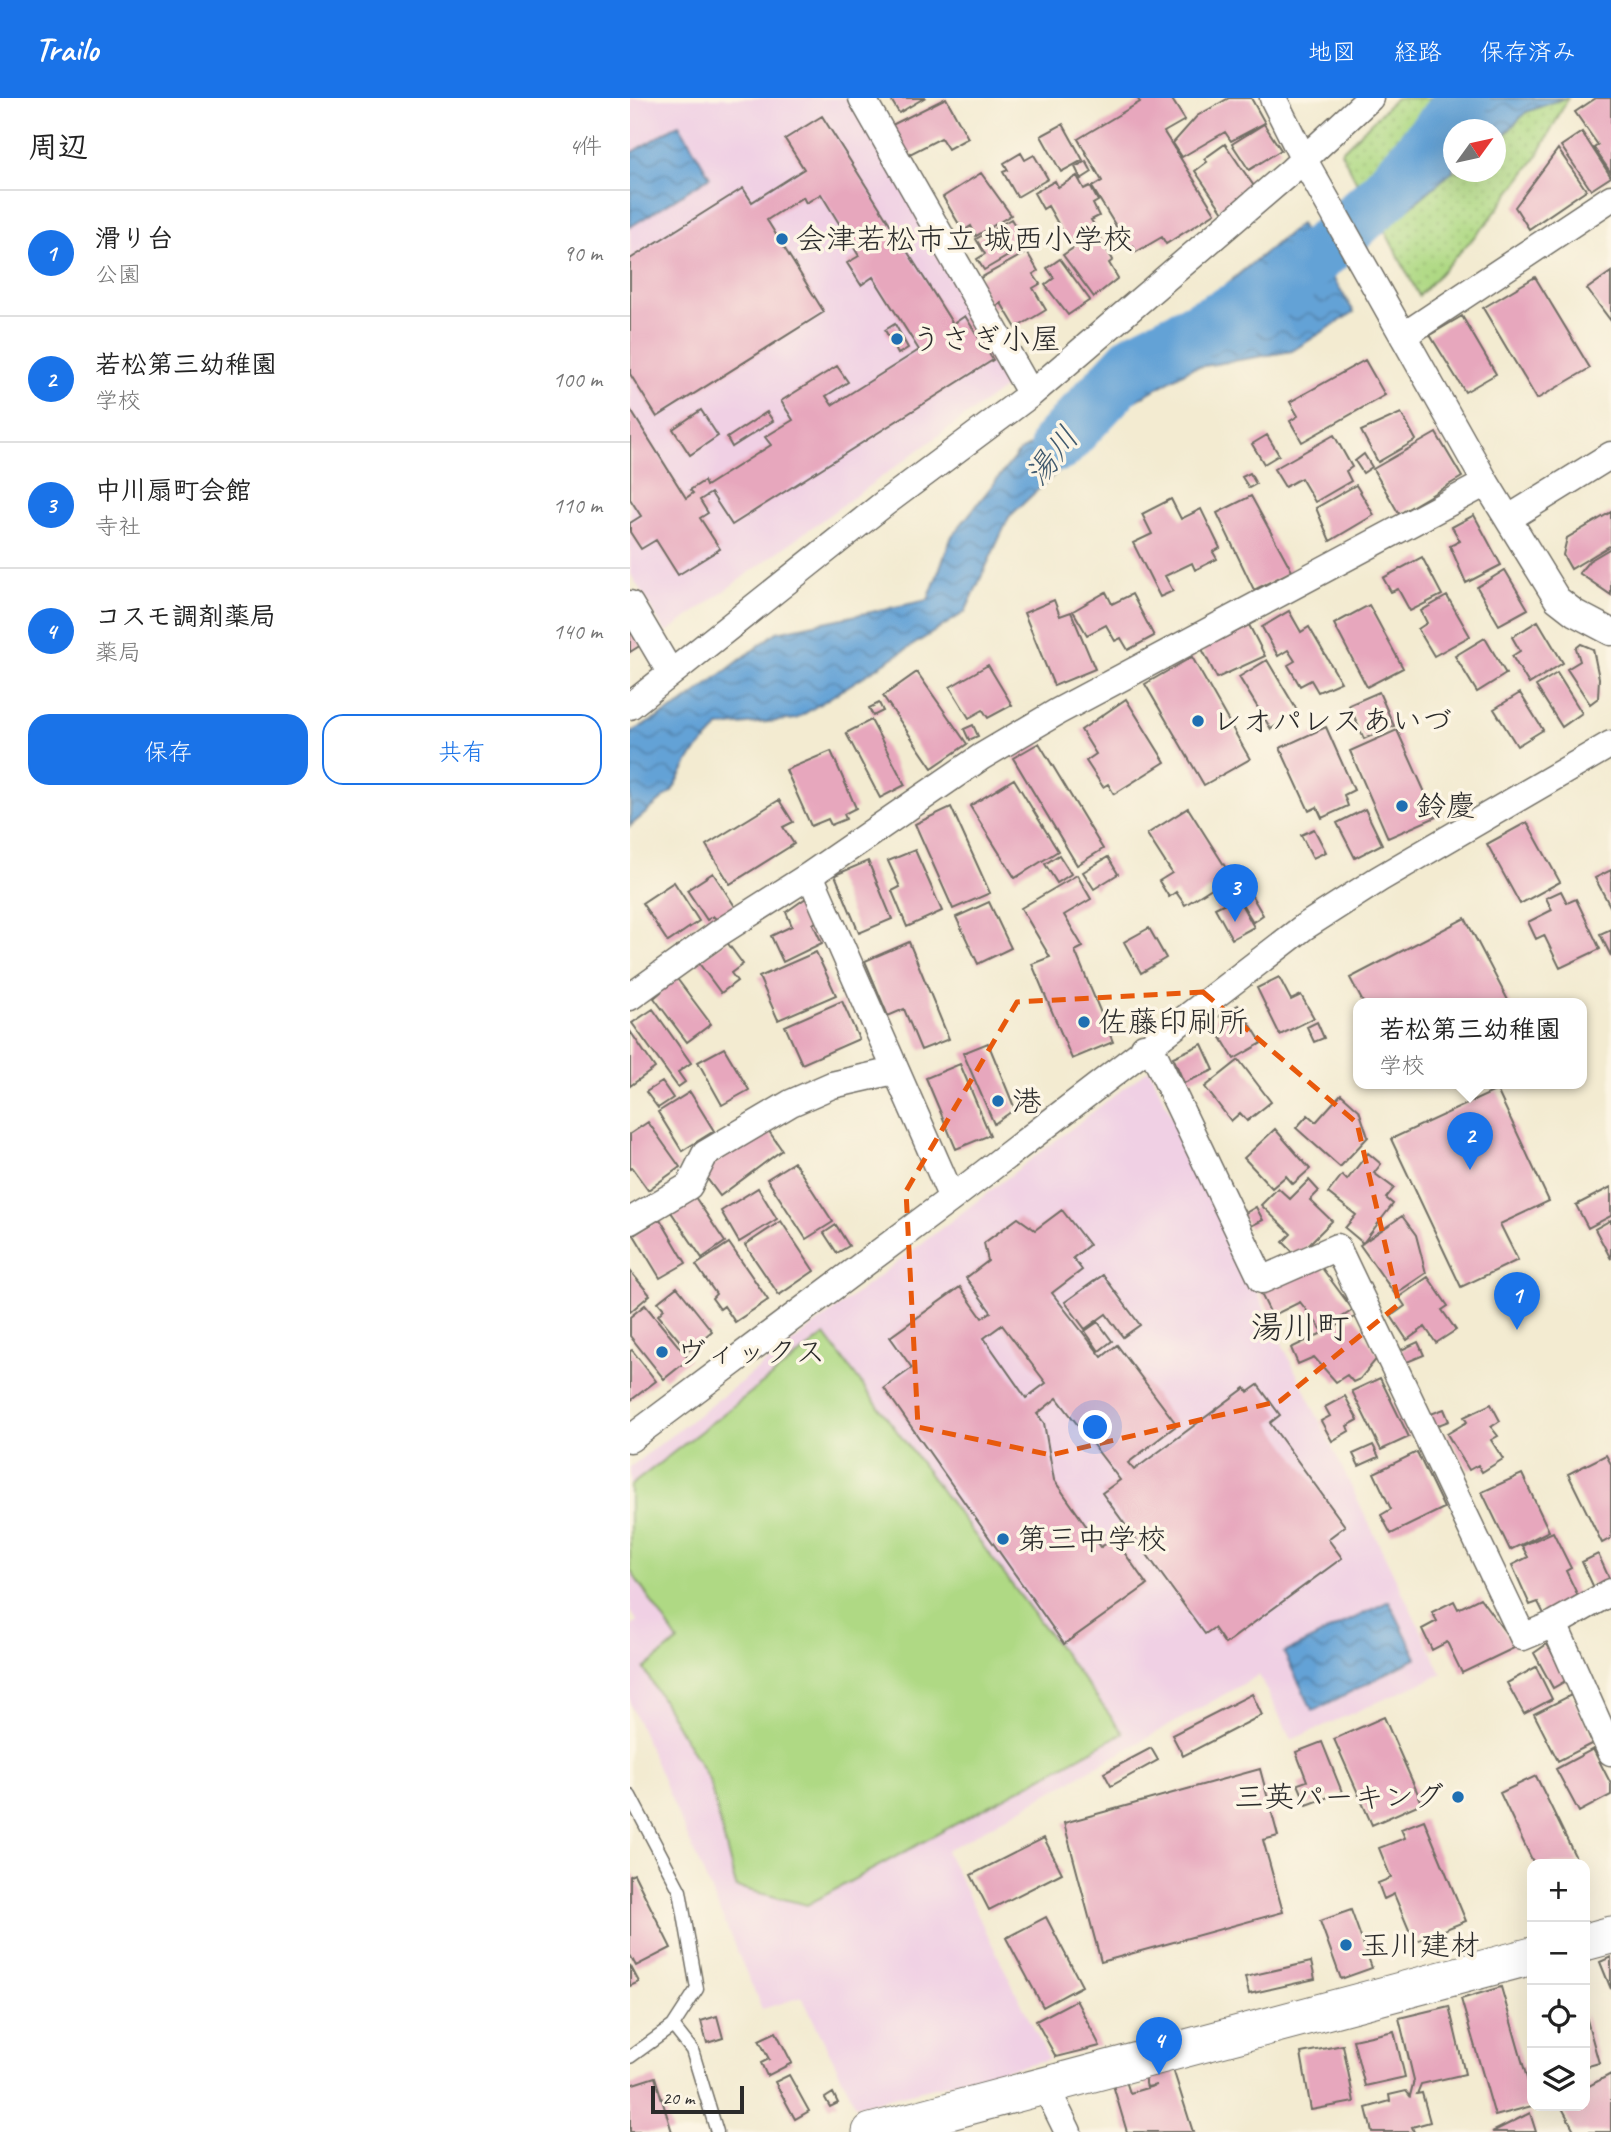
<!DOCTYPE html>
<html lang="ja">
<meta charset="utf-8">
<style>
body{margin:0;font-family:Caveat,"Klee One",sans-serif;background:#f2f2f2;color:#222}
.controls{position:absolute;right:21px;bottom:21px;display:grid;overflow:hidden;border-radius:14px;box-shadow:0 7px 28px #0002}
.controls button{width:63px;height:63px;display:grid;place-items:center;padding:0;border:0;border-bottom:2px solid #e0e0e0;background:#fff;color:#222;font:35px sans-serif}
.compass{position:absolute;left:813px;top:21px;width:63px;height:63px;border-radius:50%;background:#fff;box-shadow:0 7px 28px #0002;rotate:57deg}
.scale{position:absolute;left:21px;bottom:18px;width:93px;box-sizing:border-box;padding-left:7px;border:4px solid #2b2b2b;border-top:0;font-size:19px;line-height:24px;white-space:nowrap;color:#2b2b2b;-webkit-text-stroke:5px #fcf5e5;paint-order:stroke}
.you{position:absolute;left:466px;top:1330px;width:24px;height:24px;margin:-18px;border:5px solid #fff;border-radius:50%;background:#1a73e8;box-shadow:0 0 0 10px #1a73e833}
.badge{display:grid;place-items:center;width:46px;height:46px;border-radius:50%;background:#1a73e8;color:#fff;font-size:23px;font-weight:700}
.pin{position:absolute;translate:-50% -58px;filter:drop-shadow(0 2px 4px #0008)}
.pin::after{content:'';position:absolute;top:37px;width:24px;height:21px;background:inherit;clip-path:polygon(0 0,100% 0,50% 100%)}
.popup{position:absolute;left:723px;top:900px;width:234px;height:91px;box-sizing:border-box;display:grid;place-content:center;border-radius:14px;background:#fff;filter:drop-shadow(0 2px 5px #0005);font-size:23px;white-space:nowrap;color:#767676}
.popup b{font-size:26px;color:#222}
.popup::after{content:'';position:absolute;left:50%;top:100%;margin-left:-14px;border:14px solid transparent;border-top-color:#fff}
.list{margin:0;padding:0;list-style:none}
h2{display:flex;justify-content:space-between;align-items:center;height:91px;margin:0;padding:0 28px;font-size:30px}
h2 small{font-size:23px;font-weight:400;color:#767676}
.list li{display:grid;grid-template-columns:46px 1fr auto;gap:21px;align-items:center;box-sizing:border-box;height:126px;padding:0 28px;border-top:2px solid #e0e0e0}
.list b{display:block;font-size:26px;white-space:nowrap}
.list p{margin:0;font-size:23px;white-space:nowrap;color:#767676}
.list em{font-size:23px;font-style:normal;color:#767676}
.actions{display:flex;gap:14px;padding:21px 28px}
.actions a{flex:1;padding:16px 0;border:2px solid #1a73e8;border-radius:21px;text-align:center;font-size:24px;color:#1a73e8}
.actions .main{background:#1a73e8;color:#fff}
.icon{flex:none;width:38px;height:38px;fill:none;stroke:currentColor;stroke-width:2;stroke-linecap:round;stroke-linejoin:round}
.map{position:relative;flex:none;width:981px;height:2034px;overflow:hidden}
header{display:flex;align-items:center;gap:42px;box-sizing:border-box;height:98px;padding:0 35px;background:#1a73e8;color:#fff}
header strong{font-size:33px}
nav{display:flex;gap:38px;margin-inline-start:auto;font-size:24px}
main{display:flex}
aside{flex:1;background:#fff}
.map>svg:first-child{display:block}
.built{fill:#f0d0e4}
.grass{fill:url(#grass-dots);stroke:#6d8258;stroke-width:2}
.park{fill:#afd984;stroke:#6d8258;stroke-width:2}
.water{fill:url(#water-waves);stroke:#486680;stroke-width:2}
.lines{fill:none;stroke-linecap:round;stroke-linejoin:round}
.river{stroke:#64a2d6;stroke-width:56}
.building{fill:#e7a7bd;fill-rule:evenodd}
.lane-casing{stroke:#716e65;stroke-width:15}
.street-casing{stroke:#716e65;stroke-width:29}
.secondary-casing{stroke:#716e65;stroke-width:39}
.lane{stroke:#fff;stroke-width:12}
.street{stroke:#fff;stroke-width:26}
.secondary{stroke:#fff;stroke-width:37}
.marked{fill:none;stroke:#e8590c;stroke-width:5;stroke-dasharray:14 9;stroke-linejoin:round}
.poi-dot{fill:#1f6fb2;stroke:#fcf5e5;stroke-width:2.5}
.labels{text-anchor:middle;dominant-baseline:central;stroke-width:7;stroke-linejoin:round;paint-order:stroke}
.poi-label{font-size:30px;fill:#2b2b2b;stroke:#fcf5e5;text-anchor:start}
.water-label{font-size:32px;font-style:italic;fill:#425b6f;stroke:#fcf5e5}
.quarter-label{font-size:33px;fill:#2b2b2b;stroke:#fcf5e5}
</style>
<header>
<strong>Trailo</strong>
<nav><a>地図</a><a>経路</a><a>保存済み</a></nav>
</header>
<main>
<aside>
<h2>周辺<small>4件</small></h2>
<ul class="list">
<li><span class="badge">1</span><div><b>滑り台</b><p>公園</p></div><em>90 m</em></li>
<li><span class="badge">2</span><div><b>若松第三幼稚園</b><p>学校</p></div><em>100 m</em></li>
<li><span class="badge">3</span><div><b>中川扇町会館</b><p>寺社</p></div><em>110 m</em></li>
<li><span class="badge">4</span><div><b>コスモ調剤薬局</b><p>薬局</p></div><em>140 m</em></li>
</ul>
<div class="actions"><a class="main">保存</a><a>共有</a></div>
</aside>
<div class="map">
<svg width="981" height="2034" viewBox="0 0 981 2034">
<defs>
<pattern id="grass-dots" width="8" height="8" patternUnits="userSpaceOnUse" patternTransform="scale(1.75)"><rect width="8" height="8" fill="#afd984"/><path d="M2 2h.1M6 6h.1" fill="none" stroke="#97ba72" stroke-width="1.8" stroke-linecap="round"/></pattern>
<pattern id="water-waves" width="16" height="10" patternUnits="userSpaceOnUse" patternTransform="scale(1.75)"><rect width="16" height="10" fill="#64a2d6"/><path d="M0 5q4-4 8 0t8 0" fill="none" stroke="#5384ae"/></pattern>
</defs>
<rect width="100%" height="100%" fill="#fcf5e5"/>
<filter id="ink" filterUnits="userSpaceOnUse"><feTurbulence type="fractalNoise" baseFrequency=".0143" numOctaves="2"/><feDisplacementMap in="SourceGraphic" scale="14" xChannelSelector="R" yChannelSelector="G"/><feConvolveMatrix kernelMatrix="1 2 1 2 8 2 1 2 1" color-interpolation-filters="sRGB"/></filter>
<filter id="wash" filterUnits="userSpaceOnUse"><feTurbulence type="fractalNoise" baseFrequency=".00686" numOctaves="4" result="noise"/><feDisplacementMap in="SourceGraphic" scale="28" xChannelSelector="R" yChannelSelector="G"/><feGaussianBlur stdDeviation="1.57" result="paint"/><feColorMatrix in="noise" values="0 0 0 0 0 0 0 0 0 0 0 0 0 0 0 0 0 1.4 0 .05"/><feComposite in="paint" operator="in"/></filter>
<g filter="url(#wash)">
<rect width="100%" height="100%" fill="#f3ebd1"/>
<path class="built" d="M0 0H225L384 283 36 535 0 475Z
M519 971 812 1576 661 1642 629 1577 316 1753 419 1961 226 2008 172 1899 132 1911 0 1606V1529L7 1523 0 1512V1369Z"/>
<path class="grass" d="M766 0H838L735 100 711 54Z
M934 0H938L908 57 857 125 789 198 754 131 823 73 866 74V46L896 14Z"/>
<path class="park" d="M195 1237 493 1635 177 1807 106 1789 79 1682 14 1571 48 1543 0 1472V1388Z"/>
<path class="water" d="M838 0H934L896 14 866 46V32H824L823 73 754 131 735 100Z
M49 26 80 79 0 129V56Z
M670 126 724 214 662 253 562 270 496 308 379 419 335 514 166 621 89 629 61 659 42 693 0 728V635L52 606 147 534 298 502 322 438 389 354 417 338 481 289 560 216Z
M759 1503 787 1560 683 1613 654 1555Z"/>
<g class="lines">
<path class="river" d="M428 346 506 262 651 190 755 96 822 18 832 0"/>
</g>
<g id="blocks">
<path class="building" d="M260 0H294L269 15Z
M316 0 338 40 318 51 311 40 276 58 260 28Z
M507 0H541L555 22 534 34 585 115 536 146 532 139 506 154 503 148 500 151 462 89 472 83 448 41 510 4Z
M599 0H621L635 25 601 43 595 34 552 59 543 45 567 18Z
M966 0H981V75L964 50 968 47 945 14Z
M192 18 323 226 335 218 363 262 102 427 81 395 70 402 78 415 70 420 90 451 48 477 26 442 11 451 0 434V425L11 418 0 401V311L56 400 63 395 60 392 74 383 76 388 141 347 135 339 163 322 151 303 207 268 218 284 196 298 202 307 289 252 243 179 231 187 217 165 229 158 191 96 176 105 173 99 137 122 194 214 27 319 0 276V161L113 90 122 104 174 71 155 41Z
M433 26 453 62 431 74 411 38Z
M634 26 651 52 619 72 602 46Z
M952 34 981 79 961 92 931 48Z
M595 46 628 94 595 117 565 73 577 64 574 61Z
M928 51 956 92 899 131 885 109Z
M391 55 395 62 404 57 418 81 387 99 373 74 378 72 374 65Z
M456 63 462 74 451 81 445 69Z
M351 75 381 117 346 138 341 128 333 133 313 99Z
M447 78 454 91 460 88 468 103 463 106 469 118 461 122 466 130 439 145 418 108 413 111 404 95 425 83 428 89Z
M381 121 397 147 354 172 347 161 355 156 346 141Z
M467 134 483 162 479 165 488 180 464 199 433 157Z
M397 154 408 173 403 176 410 186 403 190 416 212 386 230 371 205 363 210 347 182Z
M430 161 460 202 438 217 415 187 424 180 417 170Z
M981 174V223L957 191Z
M905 179 960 270 907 301 853 210Z
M832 218 866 276 835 294 800 237Z
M265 226 278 250 268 256 255 232Z
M735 262 755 297 672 344 660 323 668 318 660 304Z
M71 312 88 338 60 357 43 331Z
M137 314 143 323 102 349 97 340Z
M771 315 786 342 748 364 731 333Z
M806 335 832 379 769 416 743 371Z
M637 337 649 357 634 366 622 346Z
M704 337 722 369 716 373 721 383 685 404 671 380 655 389 644 371Z
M734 356 742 369 733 375 725 363Z
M620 375 626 386 619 390 612 379Z
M726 387 744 417 700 443 686 410Z
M621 398 662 473 624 492 587 415Z
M541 401 551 421 571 411 590 450 583 454 587 461 565 472 562 465 535 478 543 493 530 499 503 445 522 436 512 416Z
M981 414V447L941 471 933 457 937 440Z
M844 417 871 467 836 485 820 448 830 443 822 429Z
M981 450V497L949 475 959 463Z
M792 459 812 497 780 513 768 491 761 494 753 480Z
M875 472 898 511 869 527 847 489Z
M476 494 482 506 502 496 524 538 498 552 491 540 485 543 476 527 457 537 443 513Z
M817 498 840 538 804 558 788 531 797 525 791 513Z
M424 502 430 518 441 514 465 571 424 588 394 515Z
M739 507 773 570 737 589 704 526Z
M659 513 671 534 679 529 711 584 688 594 681 582 670 588 658 567 665 563 658 552 648 558 632 529Z
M908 523 933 565 899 586 882 558 890 553 882 539Z
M619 527 635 558 587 580 572 551Z
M0 531 11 547 0 554Z
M855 540 876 576 847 594 825 558Z
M951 546 963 551 969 580 968 600 960 606 937 571 950 563 946 550Z
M562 559 620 661 574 687 515 586Z
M637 562 668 614 641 631 609 579Z
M358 567 382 607 358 620 353 612 339 620 320 589Z
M287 574 337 646 302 670 253 598Z
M927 575 952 615 932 629 906 588Z
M749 594 764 628 734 641 719 607Z
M890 595 913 632 887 648 864 611Z
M496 601 535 664 484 696 478 686 473 689 456 663 466 656 451 632Z
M249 605 253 613 243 618 239 610Z
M241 622 275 687 250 700 216 635Z
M343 627 348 638 339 642 334 631Z
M696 629 724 692 714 697 718 708 692 720 687 709 679 713 650 650Z
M767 632 806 719 758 740 720 653Z
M409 645 473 751 447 767 383 660Z
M201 653 226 710 214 716 216 721 201 727 198 721 181 728 156 672Z
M384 681 428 753 385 780 340 708Z
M149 702 163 724 153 729 164 746 100 786 76 747Z
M321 709 360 795 323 811 285 726Z
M558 710 601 778 555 807 546 794 539 799 529 783 542 775 517 736Z
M735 711 752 746 725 760 707 725Z
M897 724 930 784 890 806 857 746Z
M684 731 696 754 683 760 671 737Z
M285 752 312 813 277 829 262 793 270 789 258 763Z
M429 757 441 776 427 785 415 766Z
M478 759 488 776 464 791 453 774Z
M238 763 262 821 229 835 205 777Z
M981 772V810L965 780Z
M83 775 106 810 87 822 83 818 77 822 57 792Z
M447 777 461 801 434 817 453 849 445 853 483 944 442 961 402 866 420 859 391 810Z
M44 784 69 823 38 844 12 805Z
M619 793 633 817 623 824 608 799Z
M931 793 937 805 946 801 970 851 930 870 914 837 906 841 898 824 922 812 916 800Z
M607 799 624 829 602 841 585 810Z
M176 800 187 823 183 826 192 845 153 864 141 838 162 828 156 814Z
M359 804 381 850 348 866 326 819Z
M835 820 880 906H734L720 880Z
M519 830 536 860 511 875 494 844Z
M981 831V858L970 836Z
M96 843 113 866 101 875 107 883 91 895 68 864Z
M279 844 319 941 291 952 274 911 258 918 235 863Z
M186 854 206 897 148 922 129 879Z
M45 878 81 926 57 944 24 900 31 894 29 890Z
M649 879 661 902 671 897 684 920 650 937 627 890Z
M212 903 229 941 172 966 155 928Z
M608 907 632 945 604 961 581 923Z
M23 911 61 965 48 974 55 984 48 989 2 925Z
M687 924 694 940 684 944 677 929Z
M0 933 25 970 0 988Z
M358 945 385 1011 364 1026 333 955Z
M572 946 584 972 554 985 543 959Z
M94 950 119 992 92 1007 68 964Z
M609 962 641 1004 617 1023 610 1015 601 1023 575 989Z
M330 966 360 1037 326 1051 296 980Z
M32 984 43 1000 28 1010 16 994Z
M867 992 919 1103 870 1126 888 1162 831 1189 761 1041Z
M60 994 84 1033 52 1053 28 1014Z
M711 996 729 1012 738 1039 710 1069 666 1030 678 1017 686 1024Z
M18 1024 50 1069 18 1092 2 1070 0 1071V1036Z
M136 1029 152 1052 90 1098 73 1075Z
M645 1031 680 1071 663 1086 656 1078 642 1090 614 1060Z
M738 1055 751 1066 744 1075 764 1090 756 1100 763 1106 733 1145 715 1130 726 1117 698 1095 712 1077 717 1082Z
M164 1064 203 1124 176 1141 137 1081Z
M679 1082 689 1093 680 1102 702 1123 667 1158 653 1144 661 1136 631 1107 648 1090 660 1101Z
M981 1089V1118L958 1130 946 1107Z
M128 1090 147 1121 109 1144 91 1113Z
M63 1096 95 1144 72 1160 39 1111Z
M626 1109 633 1122 619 1129 612 1117Z
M432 1112 459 1147 443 1160 452 1172 422 1195 472 1259 487 1247 547 1327 498 1365 504 1372 615 1290 618 1294 628 1287 650 1317 640 1325 715 1428 698 1441 712 1460 595 1546 584 1530 575 1536 472 1395 490 1382 427 1300 407 1316 414 1325 424 1382 471 1449 484 1440 517 1487 434 1546 254 1290 282 1270 260 1239 330 1189 352 1220 361 1214 336 1180 358 1163 354 1145 388 1120 405 1132ZM372 1227 416 1285 396 1300 354 1240Z
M772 1118 786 1137 796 1175 765 1196 730 1147Z
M30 1121 56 1165 30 1180 4 1137Z
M981 1122V1161L965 1131Z
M151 1123 184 1173 149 1197 115 1147Z
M206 1127 219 1148 207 1155 194 1135Z
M99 1145 138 1202 105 1224 94 1208 90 1211 82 1200 86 1196 66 1167Z
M689 1166 723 1212 692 1232 670 1204 642 1218 630 1194Z
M0 1173 20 1197 0 1214Z
M473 1177 510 1227 493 1239 476 1216 455 1231 435 1204Z
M798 1179 818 1208 812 1212 826 1232 806 1245 795 1229 777 1242 761 1218 775 1208 769 1199Z
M47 1189 82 1233 58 1253 28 1217 34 1211 28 1204Z
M15 1207 59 1261 34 1281 0 1238V1219Z
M725 1219 737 1233 733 1236 749 1258 730 1281 723 1284 717 1277 706 1284 684 1259 668 1266 661 1250Z
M468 1224 482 1243 469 1253 455 1233Z
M788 1244 794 1257 777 1264 771 1252Z
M2 1252 26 1283 0 1303V1253Z
M750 1280 779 1339 751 1352 722 1293Z
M715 1298 728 1322 717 1328 719 1333 702 1343 691 1323 700 1318 695 1309Z
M861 1306 870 1323 861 1329 868 1338 861 1342 873 1361 852 1374 848 1367 839 1372 817 1336 837 1324 834 1319Z
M814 1311 819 1323 803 1329 798 1317Z
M743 1347 749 1359 729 1368 723 1356Z
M787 1354 814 1410 761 1436 751 1417 761 1411 744 1375Z
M976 1357 981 1366V1440L972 1445 938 1376Z
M892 1376 919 1433 880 1452 852 1394Z
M923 1434 941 1470 936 1473 950 1502 915 1518 908 1504 900 1507 882 1467 898 1459 892 1448Z
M968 1456 980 1482 964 1490 952 1464Z
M850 1500 886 1549 832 1575 817 1544 802 1552 792 1531 807 1523 802 1514 824 1503 828 1511Z
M917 1546 937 1582 923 1590 904 1555Z
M906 1569 922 1601 894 1616 877 1585Z
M622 1596 632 1617 553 1658 542 1637Z
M941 1597 965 1644 928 1663 904 1616Z
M754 1619 792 1705 742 1727 704 1641Z
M692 1644 712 1694 677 1707 668 1686 677 1683 666 1654Z
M521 1650 528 1662 481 1688 474 1675Z
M963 1651 981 1686V1697L949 1714 926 1671Z
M630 1671 648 1738 633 1742 653 1814 471 1864 434 1725Z
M906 1678 948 1764 944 1766H904L870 1695Z
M794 1722 836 1823 784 1844 764 1796 754 1801 748 1785 761 1780 749 1750 775 1740 771 1731Z
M414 1740 432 1775 359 1812 341 1777Z
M4 1776 41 1850 6 1868 0 1857V1778Z
M721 1812 742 1870 711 1881 690 1823Z
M416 1819 452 1888 413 1909 376 1840Z
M981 1859V1891L970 1864Z
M681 1864 685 1881 619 1896 615 1879Z
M0 1867 9 1884 0 1888Z
M871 1889 902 1998V2008L865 2018 831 1901Z
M446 1902 470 1948 426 1959 406 1923Z
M819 1908 835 1976 791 1986 787 1996 792 1995 800 2024 782 2029 784 2034H742L736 2010 760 2003 759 1997 776 1993 780 1998 784 1982 769 1920Z
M955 1915 969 1965 955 1969Z
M87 1918 93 1940 77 1945 71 1923Z
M764 1933 775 1979 735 1988 723 1942Z
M146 1934 162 1965 137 1978 131 1965 139 1961 129 1942Z
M713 1947 724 2004 681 2012 671 1955Z
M543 1971 563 2034H497L483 1987 496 1983 500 1995 527 1987 517 1989 514 1979Z
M981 1976V2034H945L931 2008H955V1990Z
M159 1977 179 2013 165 2021 145 1984Z
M25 1979 42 2034H0V1987Z
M203 1995 208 2005 200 2009 195 2000Z
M900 2015 906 2034H862Z"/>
</g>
</g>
<g filter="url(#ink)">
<use href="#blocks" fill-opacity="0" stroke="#716e65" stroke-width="2"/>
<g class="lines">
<g class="lane-casing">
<path id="lane" d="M0 1698 50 1793 67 1891 43 1928 0 1959
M43 1928 62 1952 87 2034"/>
</g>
<g class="street-casing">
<path id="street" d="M232 0 401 296
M643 0 674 62 856 385 927 501 945 515 981 534
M773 238 981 100
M889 414 981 357
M0 506 40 574
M0 608 255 405 401 296 661 73 740 0
M180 777 322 1100
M0 899 89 835 180 777 351 659 427 614 856 385
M514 949 525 958 632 1182 707 1149 893 1539 924 1526 981 1494
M0 1123 59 1088 75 1056 161 1005 202 987 264 973
M0 1341 322 1100 674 829 749 781 981 646
M924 1526 981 1654
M416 1989 438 2034"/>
</g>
<g class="secondary-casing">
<path id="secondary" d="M955 1844 981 1837
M241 2034 902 1858"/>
</g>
<use href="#lane" class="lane"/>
<use href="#street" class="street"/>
<use href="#secondary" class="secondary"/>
</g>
</g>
<path class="marked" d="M573 894 727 1025 769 1206 650 1303 421 1357 288 1329 276 1093 387 904Z"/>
<g class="poi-dot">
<circle cx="152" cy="141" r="7"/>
<circle cx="267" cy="241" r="7"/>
<circle cx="568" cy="623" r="7"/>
<circle cx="772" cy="708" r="7"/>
<circle cx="454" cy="924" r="7"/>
<circle cx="368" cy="1003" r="7"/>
<circle cx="32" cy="1254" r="7"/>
<circle cx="373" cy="1441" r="7"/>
<circle cx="828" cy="1699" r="7"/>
<circle cx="716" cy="1847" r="7"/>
</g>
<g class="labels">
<g class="poi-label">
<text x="166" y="141">会津若松市立 城西小学校</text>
<text x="281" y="241">うさぎ小屋</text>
<text x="582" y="623">レオパレスあいづ</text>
<text x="786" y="708">鈴慶</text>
<text x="468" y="924">佐藤印刷所</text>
<text x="382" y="1003">港</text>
<text x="46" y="1254">ヴィックス</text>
<text x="387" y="1441">第三中学校</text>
<text x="814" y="1699" text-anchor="end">三英パーキング</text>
<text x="730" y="1847">玉川建材</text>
</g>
<g class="water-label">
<text transform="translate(422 358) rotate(-52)">湯川</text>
</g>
<g class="quarter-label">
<text x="670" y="1229">湯川町</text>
</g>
</g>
</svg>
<div class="controls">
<button>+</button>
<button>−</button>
<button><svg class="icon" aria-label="locate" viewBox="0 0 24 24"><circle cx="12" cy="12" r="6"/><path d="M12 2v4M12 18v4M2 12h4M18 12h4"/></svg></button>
<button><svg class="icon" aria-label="layers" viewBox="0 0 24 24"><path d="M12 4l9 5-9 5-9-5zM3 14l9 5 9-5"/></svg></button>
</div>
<svg class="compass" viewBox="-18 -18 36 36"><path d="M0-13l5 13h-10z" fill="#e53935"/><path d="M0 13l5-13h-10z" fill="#767676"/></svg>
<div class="scale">20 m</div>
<div class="you"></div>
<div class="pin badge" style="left:887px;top:1232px">1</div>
<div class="pin badge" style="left:840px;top:1072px">2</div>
<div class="popup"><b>若松第三幼稚園</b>学校</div>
<div class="pin badge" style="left:605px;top:824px">3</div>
<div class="pin badge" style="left:529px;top:1977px">4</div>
</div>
</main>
